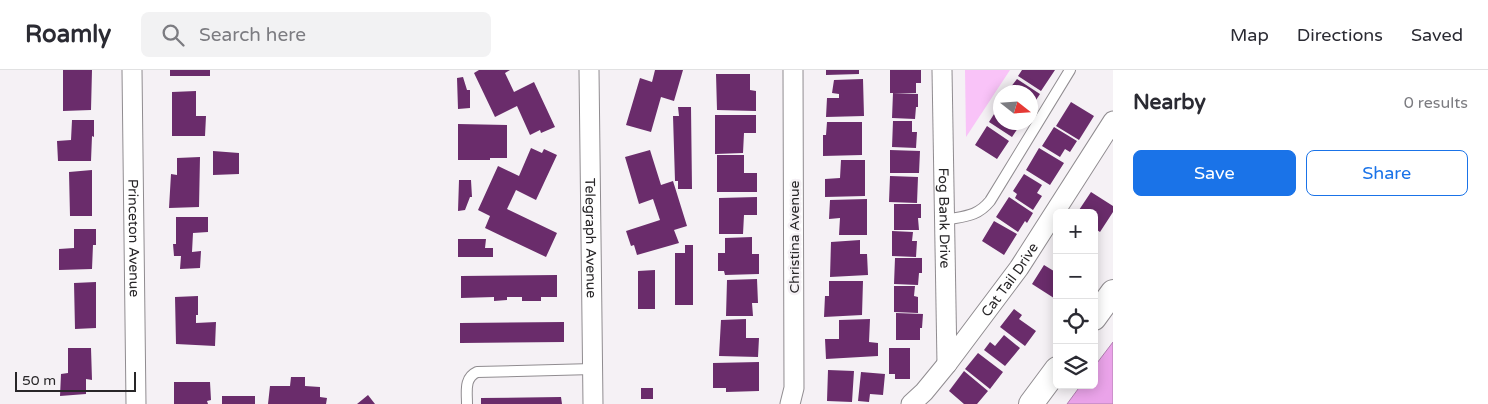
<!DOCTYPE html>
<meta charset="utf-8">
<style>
body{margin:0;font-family:"Varela Round",sans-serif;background:#f2f2f3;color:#2b2b33}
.controls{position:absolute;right:15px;bottom:15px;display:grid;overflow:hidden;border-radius:8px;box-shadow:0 2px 12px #0003}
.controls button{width:45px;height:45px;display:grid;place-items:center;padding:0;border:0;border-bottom:1px solid #e1e1e2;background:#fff;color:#2b2b33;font:25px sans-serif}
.compass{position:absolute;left:993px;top:15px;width:45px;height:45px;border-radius:50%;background:#fff;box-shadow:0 2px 12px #0003;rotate:107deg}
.scale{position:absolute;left:15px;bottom:12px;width:121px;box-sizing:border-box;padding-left:5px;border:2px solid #282628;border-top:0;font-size:14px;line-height:18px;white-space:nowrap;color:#282628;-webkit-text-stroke:4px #f5f1f5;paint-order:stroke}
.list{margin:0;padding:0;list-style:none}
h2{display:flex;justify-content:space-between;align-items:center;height:65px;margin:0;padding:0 20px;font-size:21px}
h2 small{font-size:16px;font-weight:400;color:#7c7c81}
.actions{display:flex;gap:10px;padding:15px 20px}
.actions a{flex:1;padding:11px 0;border:1px solid #1a73e8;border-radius:8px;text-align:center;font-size:18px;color:#1a73e8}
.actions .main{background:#1a73e8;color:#fff}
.icon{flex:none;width:28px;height:28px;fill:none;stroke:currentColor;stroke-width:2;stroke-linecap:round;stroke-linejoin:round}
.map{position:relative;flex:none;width:1113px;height:334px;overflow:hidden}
header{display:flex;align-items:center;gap:30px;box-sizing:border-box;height:70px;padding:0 25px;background:#fff;border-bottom:1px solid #e1e1e2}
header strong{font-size:24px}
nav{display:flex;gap:28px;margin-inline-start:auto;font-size:18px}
.search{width:350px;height:45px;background:#f2f2f3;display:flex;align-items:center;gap:12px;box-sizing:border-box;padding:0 18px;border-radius:8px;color:#7c7c81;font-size:19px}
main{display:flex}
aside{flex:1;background:#fff}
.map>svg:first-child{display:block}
.green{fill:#f9c3f8}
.water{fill:#eaa3e9;stroke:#b07eaf}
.building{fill:#6a2c6b}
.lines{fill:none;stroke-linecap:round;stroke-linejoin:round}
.service-casing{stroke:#908c90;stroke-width:12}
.minor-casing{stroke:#908c90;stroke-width:21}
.tertiary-casing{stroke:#908c90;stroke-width:26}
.service{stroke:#fff;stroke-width:10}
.minor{stroke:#fff;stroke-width:19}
.tertiary{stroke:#fff;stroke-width:24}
.labels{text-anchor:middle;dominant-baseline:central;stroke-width:5;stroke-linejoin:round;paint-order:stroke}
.street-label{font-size:14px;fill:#282628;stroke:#f5f1f5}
</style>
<header>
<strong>Roamly</strong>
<div class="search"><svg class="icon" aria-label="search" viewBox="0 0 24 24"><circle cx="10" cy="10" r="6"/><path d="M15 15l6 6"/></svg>Search here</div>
<nav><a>Map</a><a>Directions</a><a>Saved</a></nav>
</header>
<main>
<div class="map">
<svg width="1113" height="334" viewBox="0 0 1113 334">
<rect width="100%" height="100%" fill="#f5f1f5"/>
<path class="green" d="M965 0H1010L966 67Z"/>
<path class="water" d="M1113 272V334H1067L1081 315H1094V297Z"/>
<path class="building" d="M63 0H92L91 40 63 41Z
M170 0H210V6H170Z
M479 0H510L505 3 514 22 534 12 555 57 541 63 540 60 530 65 517 36 495 47 474 3Z
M655 0H683L674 31 661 27 651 62 626 55 640 8 652 12Z
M826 0H859V4L826 5Z
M890 0H921V13H916V23H890Z
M1022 0H1055L1041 21 1018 6Z
M716 4H750V20L756 21V41L717 40Z
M463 7 467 20H470V38L458 39 457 8Z
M863 9 864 46 826 47 827 28H839V24L832 23 834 10Z
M1017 9 1040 24 1030 39V22H1010L1012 20 1010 18Z
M196 21V46H206L205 66H172V22Z
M893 23 918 24V37H916L915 49 892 48Z
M1071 32 1094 46 1079 70 1056 56Z
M1001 33V52H1022L1012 67 989 52Z
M678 37H691L692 119H678V111H675L673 46H679Z
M715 45H756V63H744L743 83 715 84Z
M72 50H94V67L92 66 91 91H58L57 71 71 70Z
M893 51H912V62H917L916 78 892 77Z
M827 52H862V85L823 86V65H826Z
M458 54 507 55V88H490V90H458Z
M987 56 1009 71 997 89 975 75Z
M1054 57 1077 71 1070 82 1065 79 1060 87 1042 76Z
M531 78 542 83 544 79 557 85 536 130 516 120 507 139 557 163 546 187 485 158 490 146 478 140 498 96 519 106Z
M1039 78 1064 93 1050 115 1026 100Z
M650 80 661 115 673 111 687 156 674 160 679 173 637 185 634 175 631 176 626 161 660 150 653 129 639 134 625 87Z
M890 80 920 81 919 103H890Z
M213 81 239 83V104L213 105Z
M717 85H744V103H757V122H717Z
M200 87 199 137 169 138 171 104 177 105V88Z
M841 90H865V126L825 127V109L840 108Z
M92 100V146H70L69 102Z
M1024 104 1042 115 1037 123 1042 126 1033 140 1015 128 1017 124 1013 121Z
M890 106 918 107 917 133 889 132Z
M459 110H471L472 127H470L465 140 458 141Z
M1091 122 1113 136V142L1100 162 1094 158V143H1077Z
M757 127V145H744L743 164H719V128Z
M1009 127 1033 143 1027 153 1025 151 1018 162 996 147Z
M867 129V165H839L840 148 829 149 830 130Z
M894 134H921V148H918L919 160H894Z
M176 147H208V162L193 163 192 182 201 181 200 198 180 199 181 186H174L173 174H176Z
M994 151 1017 164 1004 185 982 171Z
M74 159H96V175H93L92 199 59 200V179L74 178Z
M892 161 913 162 912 171H917L916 187 892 186Z
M752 167V184H759V204L725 205 724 201H718V183H725V168Z
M458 169H486L485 178H493V187H458Z
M860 170V184H867L868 205 830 207 831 172Z
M685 175H693V235H675V183H685Z
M895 188H922V203H919L918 215 894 214Z
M1044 195 1057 203V230L1032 214Z
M655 200V239H638V201Z
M557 205V227H541V231H522V227H507V230L494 231V227L461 228V206Z
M757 209 758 233H752L753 246H726L727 210Z
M829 211H863L862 245 824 247 825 226H829Z
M96 212V258L75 259 74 213Z
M894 216H915L914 226 918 227V243L894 242Z
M198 226V245H196V253L216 252 215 276 176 274 175 227Z
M1014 239 1022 245 1019 249 1036 261 1025 276 1000 257Z
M896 243 923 244 922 258H920V270H896Z
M746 249V268H759L758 287 719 286 721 250Z
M870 249 869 272 878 273V286L826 289 825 269H839V250Z
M564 252V272L460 273V253Z
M1004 265 1020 278 1005 296 984 280 990 272 995 276Z
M68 278H91L92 310 86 309V324L60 326 61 304 68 303Z
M889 278H910V309H895V304H889Z
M978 283 1003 302 990 319 965 299Z
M759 292V321L726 322V318H713V293Z
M828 300 854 301 852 332 827 331Z
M964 301 988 321 977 334H964L949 321Z
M861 302 885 304 883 325 870 324 869 332 858 331Z
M291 307H305V316L320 317V327L327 328 326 334H268L270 316H290Z
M174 312H210L211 330 207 331 208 334H174Z
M641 318H653V329H641Z
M368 325 375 334H357Z
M222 326H255V334H222Z
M561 327 562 334H481V328Z"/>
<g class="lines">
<g class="service-casing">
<path id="service" d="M945 150C964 146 977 147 990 131L1070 0
M467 334C467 321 464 308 477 302L593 299"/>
</g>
<g class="minor-casing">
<g id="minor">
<path id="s1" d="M132 0 136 334"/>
<path id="s2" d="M589 0 593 334"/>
<path id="s3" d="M942 0 947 294"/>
<path d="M790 334 794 318 793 0"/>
<path id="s4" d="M911 334 924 322 947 294 1019 198 1113 51"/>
</g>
</g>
<g class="tertiary-casing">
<path id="tertiary" d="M1094 248 1113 222
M1031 334 1057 299"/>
</g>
<use href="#service" class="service"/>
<use href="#minor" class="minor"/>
<use href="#tertiary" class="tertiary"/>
</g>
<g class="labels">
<g class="street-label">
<text stroke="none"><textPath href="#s3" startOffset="148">Fog Bank Drive</textPath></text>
<text stroke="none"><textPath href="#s1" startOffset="168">Princeton Avenue</textPath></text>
<text stroke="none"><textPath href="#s2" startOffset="168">Telegraph Avenue</textPath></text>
<text transform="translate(794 167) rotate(-90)">Christina Avenue</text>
<text stroke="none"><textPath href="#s4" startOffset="159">Cat Tail Drive</textPath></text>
</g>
</g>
</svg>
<div class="controls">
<button>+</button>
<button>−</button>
<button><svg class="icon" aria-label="locate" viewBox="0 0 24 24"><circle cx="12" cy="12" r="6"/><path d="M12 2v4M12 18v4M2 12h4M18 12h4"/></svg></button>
<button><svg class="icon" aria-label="layers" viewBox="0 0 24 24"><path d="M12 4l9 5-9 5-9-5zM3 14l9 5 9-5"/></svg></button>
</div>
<svg class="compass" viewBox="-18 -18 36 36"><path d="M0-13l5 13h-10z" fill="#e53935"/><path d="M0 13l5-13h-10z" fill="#7c7c81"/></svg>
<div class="scale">50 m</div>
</div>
<aside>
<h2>Nearby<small>0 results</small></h2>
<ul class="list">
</ul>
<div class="actions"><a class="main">Save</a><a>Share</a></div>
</aside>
</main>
